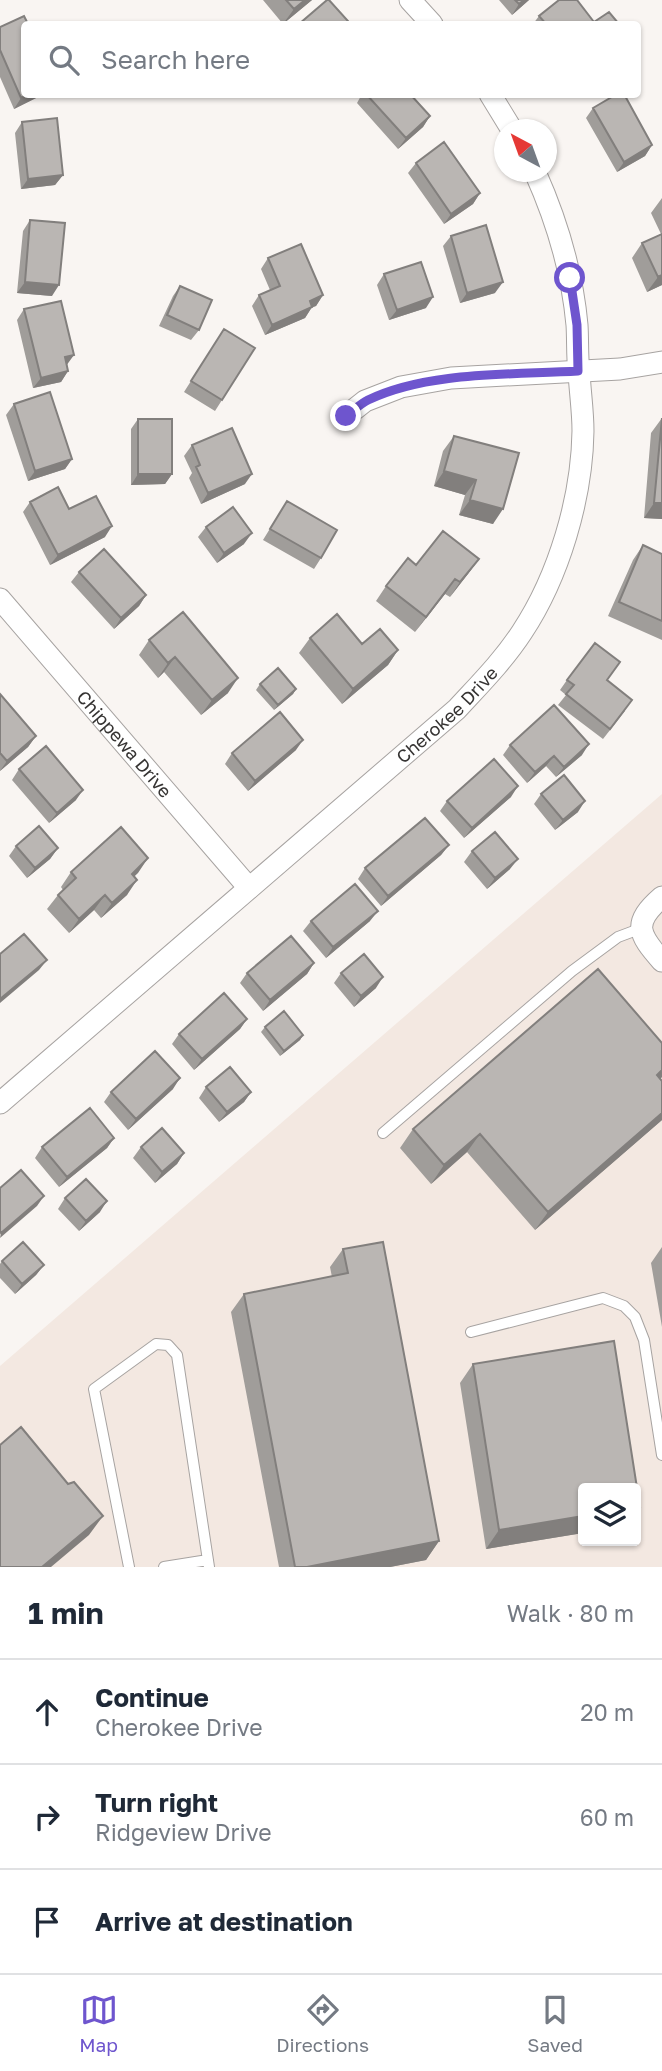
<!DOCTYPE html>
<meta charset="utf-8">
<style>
body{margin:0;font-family:"Golos Text",sans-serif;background:#f2f2f3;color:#1f2937}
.controls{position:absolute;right:21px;bottom:21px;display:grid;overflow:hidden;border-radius:7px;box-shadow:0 2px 5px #0004}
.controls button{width:63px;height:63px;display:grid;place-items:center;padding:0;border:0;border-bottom:2px solid #e0e1e3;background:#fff;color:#1f2937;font:35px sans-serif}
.compass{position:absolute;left:494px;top:119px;width:63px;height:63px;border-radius:50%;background:#fff;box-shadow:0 2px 5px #0004;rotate:319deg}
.stop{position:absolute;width:21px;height:21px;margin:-16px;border:5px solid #6e55ce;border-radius:50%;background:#fff}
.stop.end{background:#6e55ce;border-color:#fff;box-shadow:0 2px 7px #0008}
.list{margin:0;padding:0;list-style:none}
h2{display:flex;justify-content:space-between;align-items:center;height:91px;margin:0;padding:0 28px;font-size:30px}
h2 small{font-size:23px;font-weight:400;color:#747a83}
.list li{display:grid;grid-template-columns:46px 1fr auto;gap:21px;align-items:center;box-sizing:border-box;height:105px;padding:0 28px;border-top:2px solid #e0e1e3}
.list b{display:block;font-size:26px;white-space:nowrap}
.list p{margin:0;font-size:23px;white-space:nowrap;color:#747a83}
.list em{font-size:23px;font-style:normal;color:#747a83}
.icon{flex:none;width:38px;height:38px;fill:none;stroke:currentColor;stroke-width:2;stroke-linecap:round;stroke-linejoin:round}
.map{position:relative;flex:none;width:662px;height:1567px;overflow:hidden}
.search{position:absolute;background:#fff;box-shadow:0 2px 5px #0004;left:21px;right:21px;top:21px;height:77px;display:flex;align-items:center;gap:18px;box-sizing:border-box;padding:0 24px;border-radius:7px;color:#747a83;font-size:26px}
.sheet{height:406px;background:#fff}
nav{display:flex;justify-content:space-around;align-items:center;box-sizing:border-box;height:98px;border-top:2px solid #e0e1e3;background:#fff;font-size:19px;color:#747a83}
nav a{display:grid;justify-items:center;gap:4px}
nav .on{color:#6e55ce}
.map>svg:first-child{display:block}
.built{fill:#f3e8e1;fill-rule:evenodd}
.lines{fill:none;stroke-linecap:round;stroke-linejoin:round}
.lane-casing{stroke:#a7a3a1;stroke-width:12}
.street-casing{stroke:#a7a3a1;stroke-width:23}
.lane{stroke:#fff;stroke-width:10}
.street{stroke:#fff;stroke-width:21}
.wall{fill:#a09d9a}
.shaded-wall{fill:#827f7d}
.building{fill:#bab6b3;stroke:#827f7d;stroke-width:2}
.route{stroke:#6e55ce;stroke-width:9}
.labels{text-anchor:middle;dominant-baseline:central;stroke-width:7;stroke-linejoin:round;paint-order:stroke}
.street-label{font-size:18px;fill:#363433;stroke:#fff}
</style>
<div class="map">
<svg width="662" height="1567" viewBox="0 0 662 1567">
<rect width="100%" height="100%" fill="#f9f5f2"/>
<path class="built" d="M662 794V1567H0V1366ZM583 1488H636V1541H583Z"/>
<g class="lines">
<g class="lane-casing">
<path id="lane" d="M383 1133 572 971 618 937 642 928
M471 1332 603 1298 624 1306 635 1317 644 1340 662 1455
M129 1567 94 1389 156 1344 168 1345 177 1355 209 1567
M164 1567 208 1560"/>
</g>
<g class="street-casing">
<g id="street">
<path d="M410 0 432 24"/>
<path d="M490 94 512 130"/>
<path d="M346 416 365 401 401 387 451 378 620 369 662 362"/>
<path id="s1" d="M0 599 249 888"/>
<path d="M662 897C632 923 638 934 662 961"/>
<path id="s2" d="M0 1103 457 709C480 684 503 661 522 632 559 576 582 498 583 431 583 411 580 392 579 372 577 357 578 340 577 325 572 270 557 221 535 172"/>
</g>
</g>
<use href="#lane" class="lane"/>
<use href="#street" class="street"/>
</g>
<path class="wall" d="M263 0H312L283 24Z
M499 0H529L512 15Z
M539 16 619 24H533Z
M0 27 24 94H44L14 109 0 77Z
M362 94H410L430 116 423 127 398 149 357 103Z
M593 108 652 145 645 156 617 172 586 118Z
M22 122 63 175 55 185 21 189 15 133Z
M416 163 480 193 473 204 444 224 408 173Z
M662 198V285L647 292 632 258 642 243 661 234 651 213Z
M30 220 52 296 17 293 23 231Z
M451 236 495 293 460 303 443 246Z
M268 258 323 295 316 306 312 307 305 318 265 335 252 306 259 295 270 290 261 269Z
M384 274 426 308 389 320 377 285Z
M180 286 199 330 191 340 159 326 173 296Z
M24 309 67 365 68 371 61 382 33 388 17 320Z
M224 329 222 400 215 411 184 392Z
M14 404 72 459 65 469 28 481 6 415Z
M662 418V519L644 518 651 433Z
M138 419 172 474 165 484 131 485V429Z
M454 436 519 453 493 524 459 515 465 495 434 486 443 451Z
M192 445 245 484 201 504 189 478 192 473 184 456Z
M287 501 321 558 314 569 263 540Z
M30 502 69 509 105 537 50 565 23 512Z
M206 527 244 544 217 563 198 537Z
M643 545 662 576V640L608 616 633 560Z
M479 559 450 597 445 594 415 632 376 601 386 586 416 565Z
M79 572 146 595 139 606 114 629 71 582Z
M183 612 228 693 201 715 164 672 158 678 139 655 149 640Z
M310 638 362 644 398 650 388 665 342 704 299 653Z
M567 680 607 681 625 711 603 739 558 705 566 695 560 690Z
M260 684 296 689 293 694 274 710 256 690Z
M0 694 36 736 28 747 0 771Z
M510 745 582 755 556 777 546 766 527 783 503 755Z
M296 750 248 791 225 764 232 753Z
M19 769 76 800 49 823 12 780Z
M541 794 578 812 555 830 534 804Z
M511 797 464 838 440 811 447 801Z
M449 845 441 855 381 906 358 879 365 868Z
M16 846 58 848 50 859 27 878 9 856Z
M472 851 510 869 487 889 464 862Z
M148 858 134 876 127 895 101 918 94 910 69 933 47 909 58 895 63 890 61 887 71 872Z
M311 921H370L326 958 303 931Z
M314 963 307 974 263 1011 240 983 247 973Z
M341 973 376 988 354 1007 334 983Z
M247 1019 240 1029 194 1070 172 1044 179 1034Z
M265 1027 303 1035 300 1040 280 1056 261 1032Z
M662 1043V1077L660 1079 662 1081V1120L535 1230 467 1152 431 1184 400 1148 413 1129Z
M206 1087 251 1092 244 1102 219 1122 199 1098Z
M173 1089 128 1130 104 1102 111 1092Z
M114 1138 107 1148 59 1187 35 1158 42 1147Z
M141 1147 184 1153 177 1164 155 1183 133 1158Z
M65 1198 100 1212 79 1231 58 1209Z
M662 1247V1327L651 1263Z
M343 1249 439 1541 426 1560 390 1567H279L231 1312 244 1294 332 1277 330 1267Z
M2 1261 44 1265 36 1275 15 1294 0 1278V1264Z
M614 1341 640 1507 636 1513V1488H583V1533L486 1549 460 1383 473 1364Z"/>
<path class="shaded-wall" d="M305 0H312L283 24 294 9Z
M524 0H529L512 15 519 4Z
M30 94H44L14 109 21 98Z
M430 116 423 127 398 149 406 138Z
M652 145 645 156 617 172 624 162Z
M63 175 55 185 21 189 28 179Z
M480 193 473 204 444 224 451 214Z
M662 275V285L647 292 658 277Z
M25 282 59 285 52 296 17 293Z
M503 282 495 293 460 303 467 293Z
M323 295 316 306 302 311 310 301Z
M433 297 426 308 389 320 397 310Z
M312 307 305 318 265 335 272 325Z
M74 355 66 366 65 357Z
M68 371 61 382 33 388 41 378Z
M72 459 65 469 28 481 35 471Z
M444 471 476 480 465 495 434 486Z
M138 474H172L165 484 131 485Z
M252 474 245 484 201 504 208 493Z
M470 500 503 509 493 524 459 515Z
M654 503H662V519L644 518Z
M112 526 105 537 50 565 58 555Z
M252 533 244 544 217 563 224 553Z
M479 559 468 574 450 597 460 582Z
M455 579 445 594 415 632 426 617Z
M146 595 139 606 114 629 121 618Z
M398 650 388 665 342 704 353 689Z
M175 657 164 672 158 678 168 663Z
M238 678 228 693 201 715 212 700Z
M296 689 293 694 274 710 278 705Z
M36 736 28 747 0 771 7 761Z
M303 740 296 750 248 791 255 781Z
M589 744 582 755 556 777 564 767Z
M554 756 546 766 527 783 535 772Z
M518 786 511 797 464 838 472 828Z
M83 790 76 800 49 823 57 813Z
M585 801 578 812 555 830 563 820Z
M449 845 441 855 381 906 388 896Z
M58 848 50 859 27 878 35 868Z
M148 858 138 873 121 889 132 874Z
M518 859 510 869 487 889 495 878Z
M137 880 127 895 101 918 112 903Z
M105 895 94 910 69 933 79 919Z
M378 911 370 921 326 958 333 947Z
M47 960 39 970 0 1003V999Z
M314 963 307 974 263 1011 270 1000Z
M383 977 376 988 354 1007 361 996Z
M247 1019 240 1029 194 1070 202 1059Z
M303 1035 300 1040 280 1056 284 1051Z
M662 1070V1077L644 1093 657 1075Z
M180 1078 173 1089 128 1130 136 1119Z
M251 1092 244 1102 219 1122 227 1112Z
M662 1113V1120L535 1230 548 1212Z
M480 1134 467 1152 431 1184 444 1165Z
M114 1138 107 1148 59 1187 67 1177Z
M184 1153 177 1164 155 1183 162 1172Z
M44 1196 37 1206 0 1238 1 1233Z
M107 1201 100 1212 79 1231 86 1221Z
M44 1265 36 1275 15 1294 22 1284Z
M103 1516 89 1535 51 1567H42Z
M583 1516V1533L486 1549 499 1530Z
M439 1541 426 1560 390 1567H307Z"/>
<path class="building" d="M286 0H305L294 9Z
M327 0H329L348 21 344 24H299Z
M515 0H524L519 4Z
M559 0H577L594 22 609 12 619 24H546L539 16Z
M24 16 28 24H24V94H30L21 98 0 50V27Z
M366 94H410L430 116 406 138Z
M617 94H624L652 145 624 162 593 108Z
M57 118 63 175 28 179 22 122Z
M444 142 480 193 451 214 416 163Z
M30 220 65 223 59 285 25 282Z
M486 225 503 282 467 293 451 236Z
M662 234V275L658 277 642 243Z
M301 244 323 295 310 301 312 307 272 325 259 295 280 286 268 258Z
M421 262 433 297 397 310 384 274Z
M180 286 212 300 199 330 167 315Z
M61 301 74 355 65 357 68 371 41 378 24 309Z
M224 329 255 348 222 400 191 381Z
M50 392 72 459 35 471 14 404Z
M662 418V503H654Z
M138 419H172V474H138Z
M232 428 252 474 208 493 196 467 200 465 192 445Z
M454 436 519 453 503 509 470 500 476 480 444 471Z
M58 487 69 509 96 496 112 526 58 555 30 502Z
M287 501 337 530 321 558 270 529Z
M233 507 252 533 224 553 206 527Z
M443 531 479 559 460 582 455 579 426 617 386 586 408 558 416 565Z
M643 545 662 554V621L619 602Z
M104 549 146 595 121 618 79 572Z
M183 612 238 678 212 700 175 657 168 663 149 640Z
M337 614 362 644 380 629 398 650 353 689 310 638Z
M595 643 620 662 607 680 632 700 610 729 566 694 574 685 567 680Z
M278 668 296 689 278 705 260 684Z
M0 694 36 736 7 761 0 753Z
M554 705 589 744 564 767 554 756 535 772 510 745Z
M280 712 303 740 255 781 232 753Z
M46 746 83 790 57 813 19 769Z
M494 759 518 786 472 828 447 801Z
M564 775 585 801 563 820 541 794Z
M425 818 449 845 388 896 365 868Z
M39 826 58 848 35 868 16 846Z
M121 827 148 858 132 874 137 880 112 903 105 895 79 919 58 895 76 878 71 872Z
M495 832 518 859 495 878 472 851Z
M355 884 378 911 333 947 311 921Z
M24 934 47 960 0 999V954Z
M291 936 314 963 270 1000 247 973Z
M364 954 383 977 361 996 341 973Z
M598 969 662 1043V1070L657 1075 662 1081V1113L548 1212 480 1134 444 1165 413 1129Z
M224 993 247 1019 202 1059 179 1034Z
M284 1011 303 1035 284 1051 265 1027Z
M155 1051 180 1078 136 1119 111 1092Z
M230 1067 251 1092 227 1112 206 1087Z
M90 1108 114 1138 67 1177 42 1147Z
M162 1128 184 1153 162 1172 141 1147Z
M21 1170 44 1196 1 1233 0 1231V1188Z
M86 1179 107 1201 86 1221 65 1198Z
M23 1242 44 1265 22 1284 2 1261Z
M383 1242 439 1541 307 1567H295L244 1294 348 1273 343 1249Z
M614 1341 640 1507 636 1508V1488H583V1516L499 1530 473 1364Z
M21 1427 68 1484 74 1482 103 1516 42 1567H0V1445Z"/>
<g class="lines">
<path class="route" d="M346 416C353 411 360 404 368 400 428 371 512 375 578 371L577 325 570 278"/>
</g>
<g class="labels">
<g class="street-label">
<text stroke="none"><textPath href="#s2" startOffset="592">Cherokee Drive</textPath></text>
<text stroke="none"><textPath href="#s1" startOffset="191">Chippewa Drive</textPath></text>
</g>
</g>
</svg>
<div class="controls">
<button><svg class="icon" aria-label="layers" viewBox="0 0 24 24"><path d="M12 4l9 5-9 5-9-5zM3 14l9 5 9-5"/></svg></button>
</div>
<svg class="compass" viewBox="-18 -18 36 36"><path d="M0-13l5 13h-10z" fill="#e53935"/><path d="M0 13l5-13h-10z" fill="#747a83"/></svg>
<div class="stop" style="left:570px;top:278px"></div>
<div class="stop end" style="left:346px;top:416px"></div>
<div class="search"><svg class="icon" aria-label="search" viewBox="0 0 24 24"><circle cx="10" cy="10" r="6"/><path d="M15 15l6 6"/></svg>Search here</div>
</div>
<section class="sheet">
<h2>1 min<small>Walk · 80 m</small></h2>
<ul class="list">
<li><svg class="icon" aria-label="ahead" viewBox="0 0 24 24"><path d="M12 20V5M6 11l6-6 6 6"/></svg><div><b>Continue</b><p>Cherokee Drive</p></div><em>20 m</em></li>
<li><svg class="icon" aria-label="right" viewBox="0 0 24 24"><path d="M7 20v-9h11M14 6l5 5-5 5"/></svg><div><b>Turn right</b><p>Ridgeview Drive</p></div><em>60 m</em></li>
<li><svg class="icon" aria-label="arrive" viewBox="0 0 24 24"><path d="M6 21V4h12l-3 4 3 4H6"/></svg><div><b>Arrive at destination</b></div></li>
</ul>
</section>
<nav>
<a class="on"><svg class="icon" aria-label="map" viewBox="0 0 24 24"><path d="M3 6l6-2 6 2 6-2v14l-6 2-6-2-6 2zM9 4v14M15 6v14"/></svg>Map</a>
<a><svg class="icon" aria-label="directions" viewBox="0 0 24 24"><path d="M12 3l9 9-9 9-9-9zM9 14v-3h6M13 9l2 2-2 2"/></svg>Directions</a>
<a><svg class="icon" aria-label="saved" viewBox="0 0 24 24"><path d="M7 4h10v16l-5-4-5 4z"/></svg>Saved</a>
</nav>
